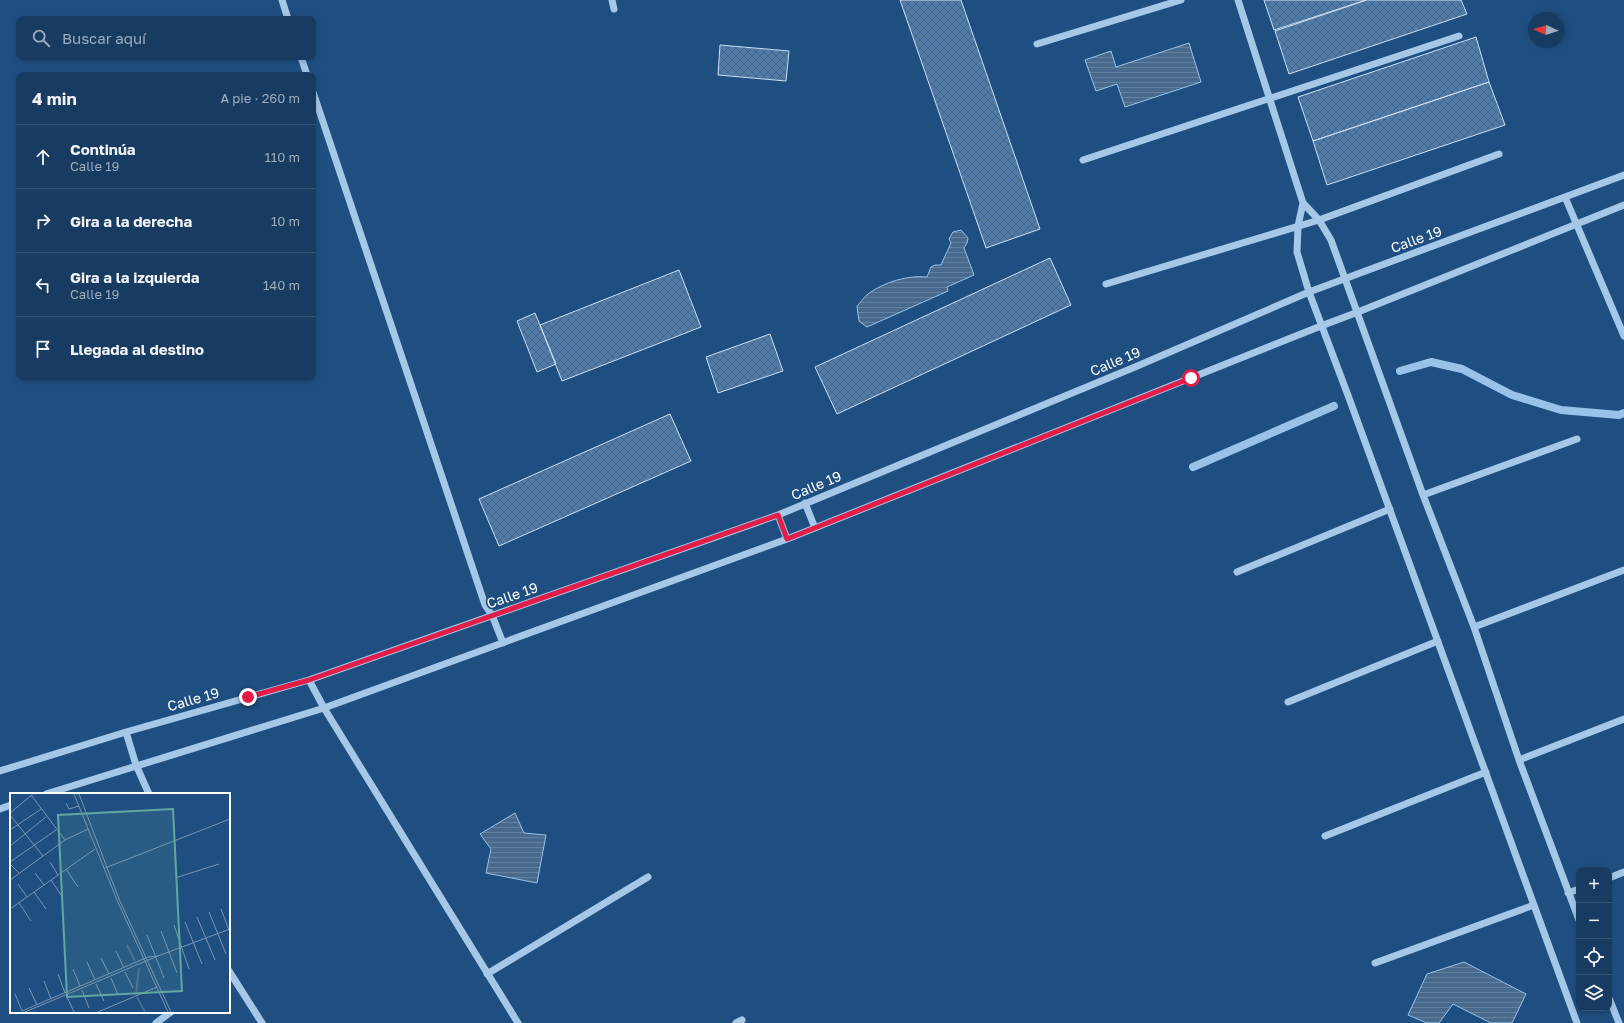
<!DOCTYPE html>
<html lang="es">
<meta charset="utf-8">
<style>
body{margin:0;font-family:"Golos Text",sans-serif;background:#24466a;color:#f1f3f6}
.controls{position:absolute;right:12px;bottom:12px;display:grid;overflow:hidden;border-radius:8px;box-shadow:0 2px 6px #0003}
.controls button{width:36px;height:36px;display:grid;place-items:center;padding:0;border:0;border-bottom:1px solid #365576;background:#173b61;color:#f1f3f6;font:20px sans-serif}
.compass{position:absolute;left:1528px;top:12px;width:36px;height:36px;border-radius:50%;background:#173b61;box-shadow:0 2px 6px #0003;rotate:273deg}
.stop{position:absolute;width:12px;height:12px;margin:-9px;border:3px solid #e11d48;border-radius:50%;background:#fff}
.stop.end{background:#e11d48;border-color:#fff;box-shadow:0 1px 4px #0008}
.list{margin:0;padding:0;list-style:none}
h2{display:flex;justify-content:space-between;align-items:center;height:52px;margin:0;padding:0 16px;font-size:17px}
h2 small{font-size:13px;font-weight:400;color:#9eadbd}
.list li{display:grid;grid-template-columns:26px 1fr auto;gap:12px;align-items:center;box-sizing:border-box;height:64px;padding:0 16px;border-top:1px solid #365576}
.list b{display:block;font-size:15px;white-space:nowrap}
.list p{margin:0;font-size:13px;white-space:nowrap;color:#9eadbd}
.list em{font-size:13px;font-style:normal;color:#9eadbd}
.icon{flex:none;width:22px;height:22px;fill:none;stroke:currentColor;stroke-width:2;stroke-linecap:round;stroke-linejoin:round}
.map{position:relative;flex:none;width:1624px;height:1023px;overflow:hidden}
.search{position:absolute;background:#173b61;box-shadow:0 2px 6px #0003;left:16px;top:16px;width:300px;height:44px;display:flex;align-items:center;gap:10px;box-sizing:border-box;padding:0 14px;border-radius:8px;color:#9eadbd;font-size:15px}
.panel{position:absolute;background:#173b61;box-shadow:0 2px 6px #0003;left:16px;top:72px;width:300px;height:308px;border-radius:8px}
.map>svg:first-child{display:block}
.water{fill:url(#water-rules);stroke:#98c2ea}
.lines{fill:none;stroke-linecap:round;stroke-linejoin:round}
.stream{stroke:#98c2ea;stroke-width:8}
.building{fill:url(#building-cross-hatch);stroke:#c9e0f6}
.minor{stroke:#a5c7e8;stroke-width:7}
.route{stroke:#e11d48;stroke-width:5}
.labels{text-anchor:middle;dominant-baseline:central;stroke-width:3.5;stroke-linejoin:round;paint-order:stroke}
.street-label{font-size:14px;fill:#fff;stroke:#1f4f81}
.inset-river{fill:none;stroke:#476a8e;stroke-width:2}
.inset-road{fill:none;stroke:#7995b3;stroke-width:1}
.view{fill:#63a6a1;fill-opacity:0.15;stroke:#63a6a1;stroke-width:2}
.inset-edge{fill:none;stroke:#fff;stroke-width:2}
</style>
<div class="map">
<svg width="1624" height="1023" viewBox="0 0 1624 1023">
<defs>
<pattern id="water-rules" width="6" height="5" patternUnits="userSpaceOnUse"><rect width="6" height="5" fill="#476a8e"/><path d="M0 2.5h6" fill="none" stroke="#63809f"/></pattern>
<pattern id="building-cross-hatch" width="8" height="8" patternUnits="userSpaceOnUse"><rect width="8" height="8" fill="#4c7bac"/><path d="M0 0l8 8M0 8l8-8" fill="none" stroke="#4c647c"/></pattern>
</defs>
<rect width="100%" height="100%" fill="#1f4f81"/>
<path class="water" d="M1189 43 1201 82 1125 107 1117 84 1096 91 1085 60 1111 51 1116 67Z
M961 230 968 238 967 243 964 248 974 275 947 287 948 291 867 327 859 321 857 306C861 302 864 297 868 294 884 282 908 275 927 277L931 267 935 265H941L951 243 949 239 953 232Z
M515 813 524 833 546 835 537 883 486 873 491 849 480 834Z
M1464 962 1526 994 1512 1023H1491L1453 1004 1439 1023H1427L1408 1015 1427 974Z"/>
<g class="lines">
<path class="stream" d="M1400 371 1431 362 1462 369 1512 395 1561 410 1619 415 1624 413
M1193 467 1334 406"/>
</g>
<path class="building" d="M900 0H961L1040 229 986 248Z
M1264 0H1366L1274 30Z
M1367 0H1461L1467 14 1289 74 1275 31Z
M1476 37 1489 82 1313 141 1298 97Z
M720 45 789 51 786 81 718 75Z
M1489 82 1505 125 1327 185 1313 141Z
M1050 258 1071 305 837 414 815 367Z
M679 270 701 327 562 381 540 325Z
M535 313 556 364 537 372 517 321Z
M770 334 783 371 718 393 706 357Z
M670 414 691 461 499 546 479 499Z"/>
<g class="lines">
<path class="minor" d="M282 0 288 19
M612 0 614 9
M1238 0 1303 203 1319 220 1331 240 1423 495 1474 627 1519 760 1579 920
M1037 44 1181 0
M301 57 307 75
M313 92 485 605 492 615 503 643
M1083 160 1459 36
M1565 197 1624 336
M1303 203 1298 226 1297 252 1309 292 1349 398 1577 1023
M1106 284 1319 220 1499 154
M1423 495 1577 439
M805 503 815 528
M778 515 787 539
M1237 572 1390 509
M1474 627 1624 570
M309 680 324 708 518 1023
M1288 702 1438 641
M126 732 136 765 149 794
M1519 760 1624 719
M0 771 126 732 309 680 778 515 1135 367 1309 292 1624 175
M46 794 324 708 787 539 1321 326 1358 312 1624 205
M0 809 11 805
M1325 836 1486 772
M1609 878 1624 872
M1568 893 1579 889
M1375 963 1534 905
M229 971 262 1023
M487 974 648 877
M1609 998 1619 1023
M156 1023 171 1012
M736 1023 742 1020"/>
</g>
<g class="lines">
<path class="route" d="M248 697 309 680 778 515 787 539 1191 378"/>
</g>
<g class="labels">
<g class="street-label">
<text transform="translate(1416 239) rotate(-20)">Calle 19</text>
<text transform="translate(1115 361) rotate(-23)">Calle 19</text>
<text transform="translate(816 485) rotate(-23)">Calle 19</text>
<text transform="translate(512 595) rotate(-19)">Calle 19</text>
<text transform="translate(193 699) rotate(-16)">Calle 19</text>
</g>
</g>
<g transform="translate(10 793)">
<rect width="220" height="220" fill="#1f4f81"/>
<path class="inset-river" d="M117 152 125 168M126 201 129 175M127 204 135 219"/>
<path class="inset-road" d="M64 1 107 107 158 219M69 1 109 106 161 219M21 2 55 47M56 10 59 16 69 13M0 20 23 1M0 22 33 63M0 37 31 16M0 53 36 24M0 69 46 37M40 69 48 82M0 71 9 80M95 75 220 26M56 76 68 94M25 80 34 92M165 85 209 71M0 87 55 47 78 36M41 87 53 105M8 91 17 104M24 99 36 116M9 110 21 128M0 116 85 56M211 116 219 137M199 119 216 161M187 124 205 167M175 129 192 171M164 132 179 176M151 138 167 180M137 142 154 185M106 158 114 175M91 165 99 181M77 169 85 187M63 176 70 193M115 179 123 195M48 181 55 200M101 185 108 202M34 188 41 206M86 191 94 208M19 195 27 212M72 197 79 215M5 201 12 218 138 164 148 163M57 204 64 219M15 219 148 163 220 136M88 219 147 194"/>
<path class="view" d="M163 16 172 198 57 204 48 22Z"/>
<rect width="220" height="220" class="inset-edge"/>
</g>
</svg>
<div class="controls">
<button>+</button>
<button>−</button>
<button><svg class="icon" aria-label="locate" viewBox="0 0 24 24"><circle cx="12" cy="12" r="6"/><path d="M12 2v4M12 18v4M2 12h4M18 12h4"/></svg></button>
<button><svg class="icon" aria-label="layers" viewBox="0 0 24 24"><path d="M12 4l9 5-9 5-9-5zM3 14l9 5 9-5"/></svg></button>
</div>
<svg class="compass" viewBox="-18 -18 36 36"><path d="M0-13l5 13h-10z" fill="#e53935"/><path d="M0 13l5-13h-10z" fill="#9eadbd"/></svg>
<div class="stop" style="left:1191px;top:378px"></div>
<div class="stop end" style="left:248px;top:697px"></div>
<div class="search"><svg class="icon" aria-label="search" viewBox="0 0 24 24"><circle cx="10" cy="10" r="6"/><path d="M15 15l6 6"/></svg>Buscar aquí</div>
<section class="panel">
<h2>4 min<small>A pie · 260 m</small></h2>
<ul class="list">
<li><svg class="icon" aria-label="ahead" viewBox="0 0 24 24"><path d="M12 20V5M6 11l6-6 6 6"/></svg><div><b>Continúa</b><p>Calle 19</p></div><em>110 m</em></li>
<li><svg class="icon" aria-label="right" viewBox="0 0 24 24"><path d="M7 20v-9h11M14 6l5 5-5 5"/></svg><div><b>Gira a la derecha</b></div><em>10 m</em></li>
<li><svg class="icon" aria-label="left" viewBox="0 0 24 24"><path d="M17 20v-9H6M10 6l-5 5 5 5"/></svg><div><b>Gira a la izquierda</b><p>Calle 19</p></div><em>140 m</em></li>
<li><svg class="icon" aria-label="arrive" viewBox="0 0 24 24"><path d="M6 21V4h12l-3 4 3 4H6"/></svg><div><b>Llegada al destino</b></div></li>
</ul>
</section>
</div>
